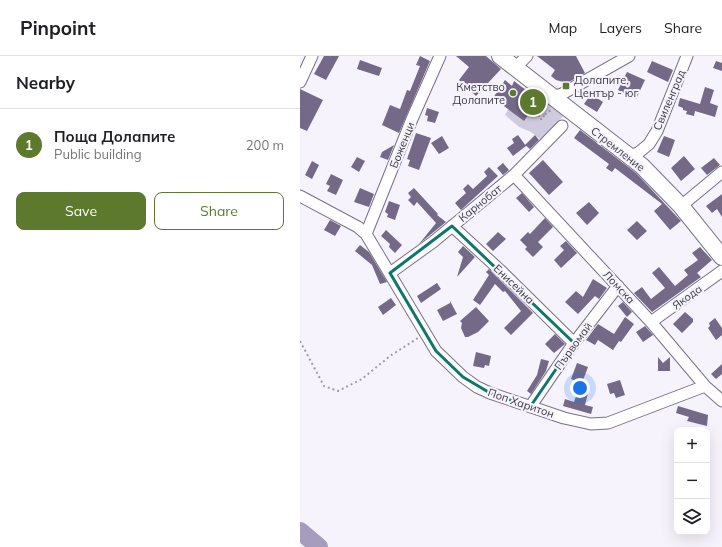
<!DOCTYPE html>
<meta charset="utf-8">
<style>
body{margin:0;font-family:Mulish,sans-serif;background:#f6f6f6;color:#202124}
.controls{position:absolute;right:12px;bottom:12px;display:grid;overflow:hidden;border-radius:8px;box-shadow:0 4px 16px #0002}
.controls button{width:36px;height:36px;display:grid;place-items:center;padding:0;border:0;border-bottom:1px solid #e0e0e0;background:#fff;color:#202124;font:20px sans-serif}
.you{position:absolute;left:280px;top:332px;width:14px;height:14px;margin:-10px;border:3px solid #fff;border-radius:50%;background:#1a73e8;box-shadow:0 0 0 6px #1a73e833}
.badge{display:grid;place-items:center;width:26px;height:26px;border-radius:50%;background:#5c792d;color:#fff;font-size:13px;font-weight:700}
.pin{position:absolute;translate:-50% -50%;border:2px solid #fff;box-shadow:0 1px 4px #0006}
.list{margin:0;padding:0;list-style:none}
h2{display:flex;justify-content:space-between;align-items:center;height:52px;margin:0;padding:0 16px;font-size:17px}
h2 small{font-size:13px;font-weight:400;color:#757577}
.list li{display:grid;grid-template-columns:26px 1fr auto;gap:12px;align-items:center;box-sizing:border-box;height:72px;padding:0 16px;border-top:1px solid #e0e0e0}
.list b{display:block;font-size:15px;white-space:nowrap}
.list p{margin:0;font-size:13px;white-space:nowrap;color:#757577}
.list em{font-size:13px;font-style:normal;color:#757577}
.actions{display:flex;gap:8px;padding:12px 16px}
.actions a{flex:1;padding:9px 0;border:1px solid #5c792d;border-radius:8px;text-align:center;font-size:14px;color:#5c792d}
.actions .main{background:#5c792d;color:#fff}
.icon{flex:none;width:22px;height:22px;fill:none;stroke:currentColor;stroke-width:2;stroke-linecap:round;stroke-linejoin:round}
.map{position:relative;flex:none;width:422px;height:491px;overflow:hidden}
header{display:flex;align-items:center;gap:24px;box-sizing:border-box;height:56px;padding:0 20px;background:#fff;border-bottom:1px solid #e0e0e0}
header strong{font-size:19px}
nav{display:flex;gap:22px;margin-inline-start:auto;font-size:14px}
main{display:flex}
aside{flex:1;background:#fff}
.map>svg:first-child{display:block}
.green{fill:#d0cade}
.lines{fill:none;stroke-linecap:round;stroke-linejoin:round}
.river{stroke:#a69cbb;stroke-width:18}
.building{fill:#746a87}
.street-casing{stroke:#787186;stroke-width:13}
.secondary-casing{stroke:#787186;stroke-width:18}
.path{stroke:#9f9ca6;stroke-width:2;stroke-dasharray:2 3;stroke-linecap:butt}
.street{stroke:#fff;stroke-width:11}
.secondary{stroke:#fff;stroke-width:16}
.marked{fill:none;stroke:#0f766e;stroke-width:3;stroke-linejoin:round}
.poi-dot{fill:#5c792d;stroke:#f6f3fd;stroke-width:1.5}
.labels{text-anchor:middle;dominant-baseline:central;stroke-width:4;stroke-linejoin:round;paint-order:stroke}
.poi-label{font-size:11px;fill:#3c3943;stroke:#f6f3fd;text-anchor:start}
.street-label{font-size:11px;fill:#3c3943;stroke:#f6f3fd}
</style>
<header>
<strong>Pinpoint</strong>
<nav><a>Map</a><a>Layers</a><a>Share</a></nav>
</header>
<main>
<aside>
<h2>Nearby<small></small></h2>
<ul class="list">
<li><span class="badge">1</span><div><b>Поща Долапите</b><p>Public building</p></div><em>200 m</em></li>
</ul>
<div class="actions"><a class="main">Save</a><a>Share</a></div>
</aside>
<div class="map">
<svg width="422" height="491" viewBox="0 0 422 491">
<rect width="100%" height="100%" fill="#f6f3fd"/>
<path class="green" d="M242 39 265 58 249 76 240 83 231 76 219 71 205 59 208 53 224 64Z"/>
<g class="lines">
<path class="river" d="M0 475 19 491"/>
</g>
<path class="building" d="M24 0H39L26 24 14 18Z
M120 0 130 5 99 77 82 69 90 49 100 53 107 34 110 35 120 10 116 9Z
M156 0H186L201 13 176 40 159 24 169 11Z
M237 0H276L285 17 267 27 256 24 251 20 255 14Z
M60 4 82 12 79 20 57 13Z
M352 5 373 14 368 26 347 16Z
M416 5 422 7V15L413 12Z
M327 16 345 24 336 43 318 34Z
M205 24 212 30 214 25 239 44 224 65 193 42Z
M405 31 414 34 410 47 418 50 415 61 395 55 394 60 386 58 387 55 383 54V52L378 50 380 42 400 48Z
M0 33 23 44 7 75 0 72Z
M291 38 303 46 297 56 284 48Z
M127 52 139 56 135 67 127 65 128 60 125 59Z
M280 74 336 117 381 165 370 174 354 155 362 148 315 112 312 116 306 112 309 108 274 82Z
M116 77 131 82 119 114 108 110 110 104 107 103Z
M218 79 226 90 213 100 207 92 214 87 212 83Z
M235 79 239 84 230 93 225 89Z
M142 80 149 92 139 98 131 87Z
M364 80 375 84 369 101 357 96Z
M94 89 88 104 80 101 82 96Z
M384 100 395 113 381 125 371 112Z
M57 101 65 105 59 116 51 111Z
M414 102 420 109 407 119 401 112Z
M243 104 263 126 249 139 229 117Z
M12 105 19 109 12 123 5 119Z
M203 107 209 114 203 119 197 112Z
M189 111 198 120 161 154 155 147 166 137 163 133 168 128 173 133 187 120 184 116Z
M31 118 43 124 36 139 27 135 30 130 26 128Z
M60 132 74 138 69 151 54 146Z
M114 132 138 158 137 159 146 166 119 188 136 167 117 146 114 150 108 144 111 141 108 137Z
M222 137 234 151 229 156 216 142Z
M422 138V161L417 153 412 157 406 150Z
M89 145 100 149 95 164 87 161 88 158 85 156Z
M289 146 299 157 287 169 276 157Z
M245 162 253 171 238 186 243 191 233 201 225 193 227 191 220 184 228 176 230 178Z
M30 164 41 170 35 180 24 174Z
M337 165 347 175 337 184 327 174Z
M86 174 102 189 95 197 89 191 90 188 81 180Z
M198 176 206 183 193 195 186 188Z
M266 185 277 197 261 212 254 204 264 194 260 190Z
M60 189 69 196 87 226 80 228 72 209 55 195Z
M163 190 175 201 157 221 163 201 158 196Z
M400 191 412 204 397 217 401 221 352 256 334 237 342 231 351 243 365 232 352 217 359 211 375 230 388 219 384 214 398 204 392 197Z
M189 213 233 257 211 279 204 272 221 255 205 235 203 236 195 228 180 249 173 244 189 219 186 216Z
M293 223 307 232 299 243 295 240 278 258 265 246 276 235 283 241Z
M137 227 141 233 121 247 117 240Z
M91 242 96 249 83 259 78 251Z
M150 245 157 258 143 265 137 254 150 247Z
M323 246 332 256 327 261 318 250Z
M176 251 189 265 178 276 168 281H165L161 272 162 267 160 265Z
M385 256 393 263V266L382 277 373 268Z
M325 261 334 268 321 286 319 285 313 294 298 284 295 289 286 284 298 268 314 278Z
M415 262 422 272V279L416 284 408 272 410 270 409 267Z
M345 270 353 279 343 286 336 276Z
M255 278 265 288 254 297 245 288Z
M176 296 191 300 189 310 185 309 184 312 173 310Z
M358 301 363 307 370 301V315H358Z
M241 303 249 305 246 315 231 338 227 335 237 319Z
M277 307 288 311 282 327 271 323Z
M422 308V318L416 323 411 318Z
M320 324 325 339 316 342 314 337 310 338 307 328Z
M278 334 288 337 285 349 293 351 291 358 263 350 265 343 274 346Z
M378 350 408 359 407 370 387 365 389 361 376 357Z"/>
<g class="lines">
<g class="street-casing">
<path id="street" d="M215 12 227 0
M0 26 12 0
M252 41 262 38 329 0
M329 100 338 97 349 88 357 75 387 0
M214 119 351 266 405 330 422 345
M0 140 58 171 66 178 136 295 163 321 177 331 190 337 264 362 291 368 308 367 405 330
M381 150 422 116
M152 170 201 215 274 287
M66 178 112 63 140 0
M90 217 133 186 214 119 262 70
M351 266 422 215
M230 351 274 287 318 230"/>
</g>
<g class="secondary-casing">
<path id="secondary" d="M200 0 342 110 381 150 422 201"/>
</g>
<path class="path" d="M244 59 243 63H239V58L242 57 244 59 251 54
M0 285 24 330 38 335 62 323 90 300 118 282"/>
<use href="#street" class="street"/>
<use href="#secondary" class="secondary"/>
</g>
<path class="marked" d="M152 170 274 287 230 351 190 337 163 321 136 295 90 217Z"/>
<g class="poi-dot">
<rect x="262" y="26" width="8" height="8" rx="2"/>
<circle cx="213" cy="37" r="4"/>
</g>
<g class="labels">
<g class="poi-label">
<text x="274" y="24">Долапите,<tspan x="274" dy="13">Център - юг</tspan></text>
<text x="205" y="31" text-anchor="end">Кметство<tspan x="205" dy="13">Долапите</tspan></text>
</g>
<g class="street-label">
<text transform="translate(369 44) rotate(-67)">Свиленград</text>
<text transform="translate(102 89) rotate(-68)">Боженци</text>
<text transform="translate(318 93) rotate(38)">Стремление</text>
<text transform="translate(180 147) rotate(-39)">Карнобат</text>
<text transform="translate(214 228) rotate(44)">Енисейна</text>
<text transform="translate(319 231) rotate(47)">Ломска</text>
<text transform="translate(387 241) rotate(-36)">Якода</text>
<text transform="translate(273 290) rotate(-54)">Първомай</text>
<text transform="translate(221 347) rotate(19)">Поп Харитон</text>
</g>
</g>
</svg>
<div class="controls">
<button>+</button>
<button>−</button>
<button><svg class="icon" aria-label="layers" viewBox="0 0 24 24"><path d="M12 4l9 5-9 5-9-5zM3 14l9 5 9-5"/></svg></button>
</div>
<div class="you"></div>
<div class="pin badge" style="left:233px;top:46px">1</div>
</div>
</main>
